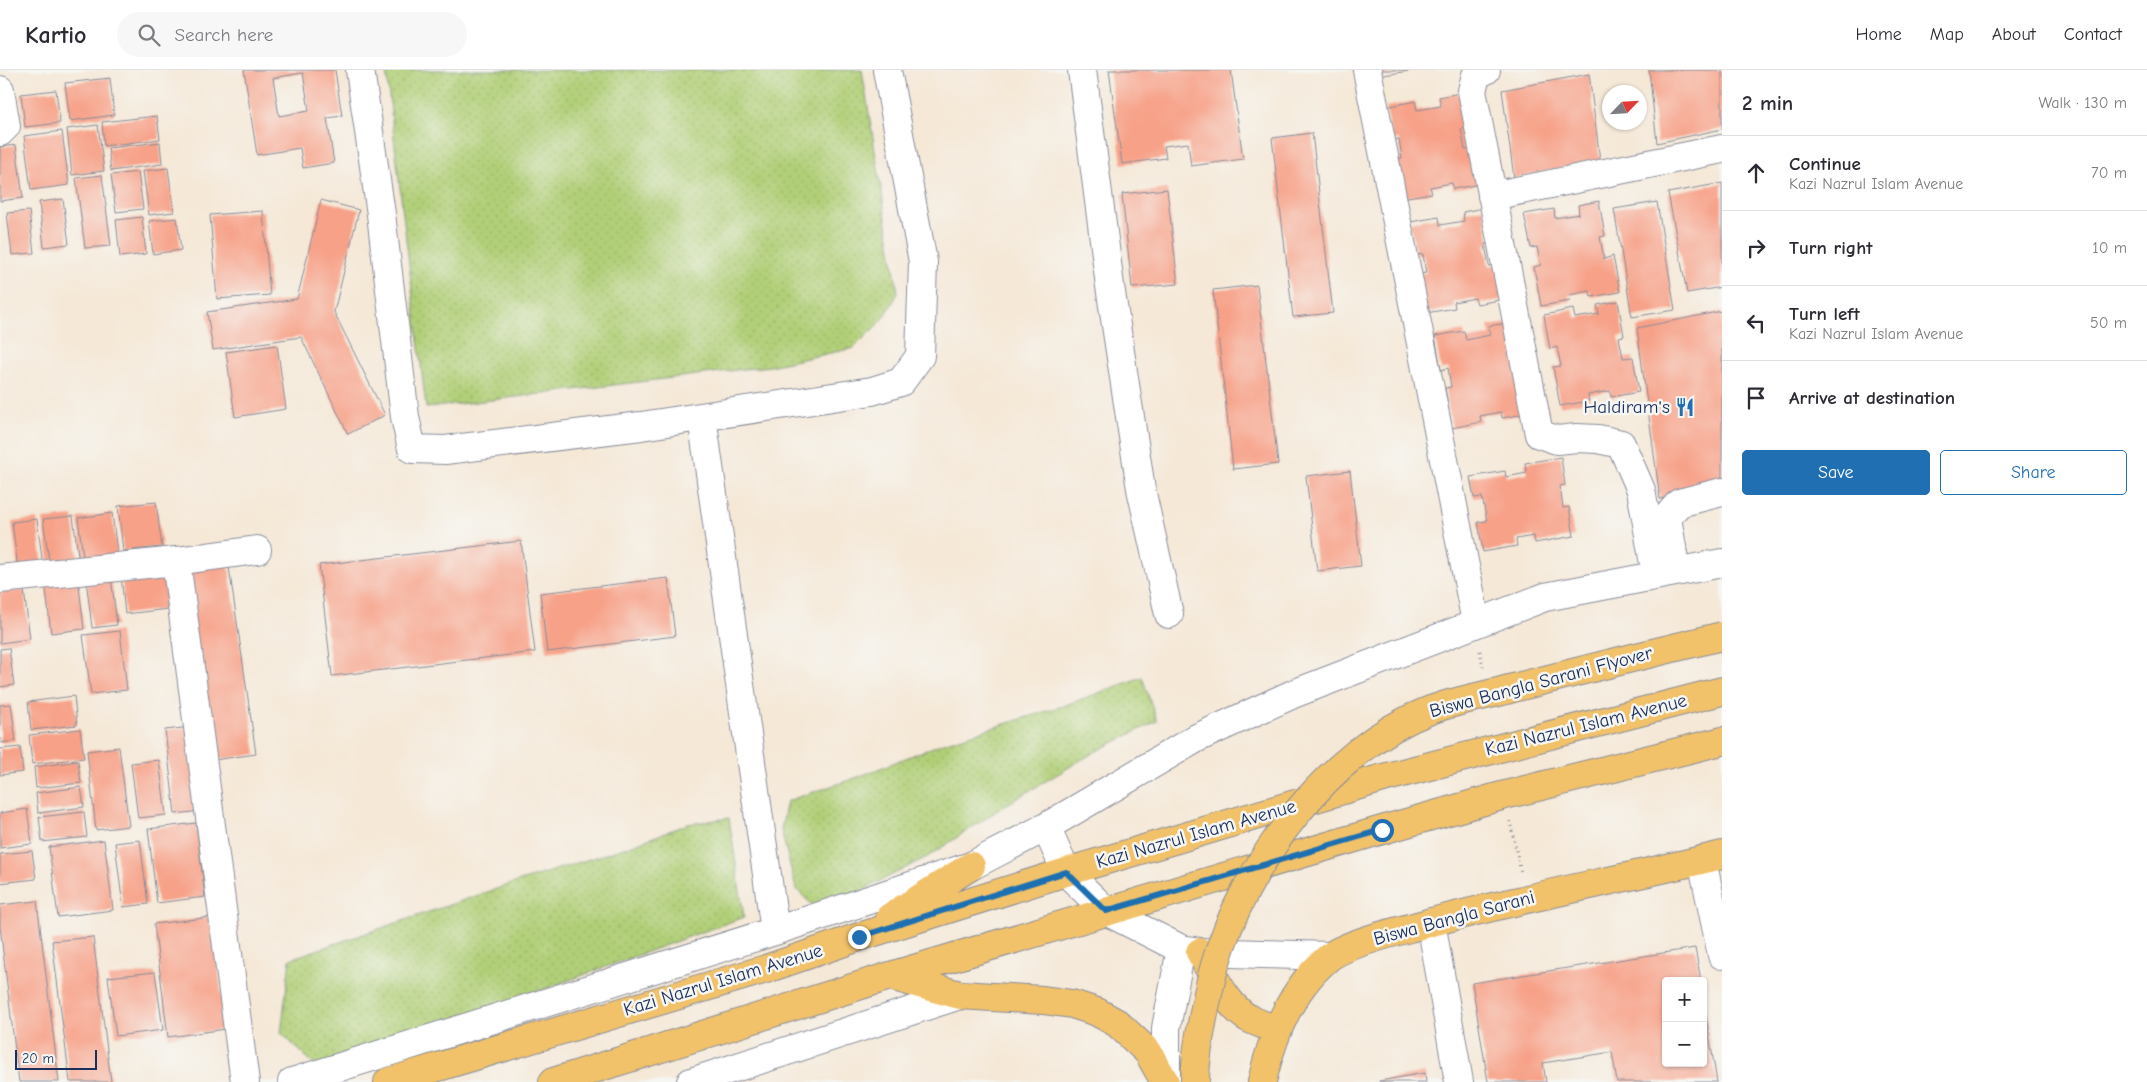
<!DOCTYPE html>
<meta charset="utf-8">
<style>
body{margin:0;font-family:"Comic Neue",sans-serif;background:#f7f7f7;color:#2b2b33}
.controls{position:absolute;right:15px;bottom:15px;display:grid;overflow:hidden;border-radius:5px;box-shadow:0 1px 4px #0004}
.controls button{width:45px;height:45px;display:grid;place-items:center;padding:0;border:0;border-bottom:1px solid #e1e1e2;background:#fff;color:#2b2b33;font:25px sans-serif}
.compass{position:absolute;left:1602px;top:15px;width:45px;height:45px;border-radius:50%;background:#fff;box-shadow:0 1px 4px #0004;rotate:65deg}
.scale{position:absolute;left:15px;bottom:12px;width:82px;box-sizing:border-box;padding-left:5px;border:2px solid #1b2f5e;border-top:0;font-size:14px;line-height:18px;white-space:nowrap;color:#1b2f5e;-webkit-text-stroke:4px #f6f6f2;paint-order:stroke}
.stop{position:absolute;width:15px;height:15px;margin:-11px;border:4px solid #1f6fb2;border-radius:50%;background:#fff}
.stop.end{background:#1f6fb2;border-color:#fff;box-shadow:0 1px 5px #0008}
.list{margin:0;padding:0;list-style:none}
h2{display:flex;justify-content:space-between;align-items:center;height:65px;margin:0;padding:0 20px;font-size:21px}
h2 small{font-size:16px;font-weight:400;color:#7c7c81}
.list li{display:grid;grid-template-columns:32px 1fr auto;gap:15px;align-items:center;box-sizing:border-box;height:75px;padding:0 20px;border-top:1px solid #e1e1e2}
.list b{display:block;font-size:19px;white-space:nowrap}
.list p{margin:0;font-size:16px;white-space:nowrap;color:#7c7c81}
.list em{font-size:16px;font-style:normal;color:#7c7c81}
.actions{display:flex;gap:10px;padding:15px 20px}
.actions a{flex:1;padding:11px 0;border:1px solid #1f6fb2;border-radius:5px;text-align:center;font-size:18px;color:#1f6fb2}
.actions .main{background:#1f6fb2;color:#fff}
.icon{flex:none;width:28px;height:28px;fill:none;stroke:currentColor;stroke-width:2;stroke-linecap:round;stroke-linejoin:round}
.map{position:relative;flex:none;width:1722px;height:1012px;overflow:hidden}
header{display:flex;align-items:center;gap:30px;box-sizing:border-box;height:70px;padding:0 25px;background:#fff;border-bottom:1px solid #e1e1e2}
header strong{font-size:24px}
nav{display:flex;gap:28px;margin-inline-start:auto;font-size:18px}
.search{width:350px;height:45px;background:#f7f7f7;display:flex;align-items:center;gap:12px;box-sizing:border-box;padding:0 18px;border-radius:28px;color:#7c7c81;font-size:19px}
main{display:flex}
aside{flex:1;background:#fff}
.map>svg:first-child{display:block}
.grass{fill:url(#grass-dots);stroke:#667f6a}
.building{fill:#f7a188;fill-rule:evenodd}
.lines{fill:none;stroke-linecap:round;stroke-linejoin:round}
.minor-casing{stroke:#888c9a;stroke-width:30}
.major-casing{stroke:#888c9a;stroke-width:30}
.path{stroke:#888c9a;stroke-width:3;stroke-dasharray:1 4;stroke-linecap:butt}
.minor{stroke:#fff;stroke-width:28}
.major{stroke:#f2c26a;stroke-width:28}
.major-bridge-casing{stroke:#888c9a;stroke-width:30;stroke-linecap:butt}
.major-bridge{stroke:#f2c26a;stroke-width:28}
.route{stroke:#1f6fb2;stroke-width:6}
.labels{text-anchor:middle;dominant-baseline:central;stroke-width:5;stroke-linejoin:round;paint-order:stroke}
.poi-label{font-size:19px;fill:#1b2f5e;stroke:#f6f6f2;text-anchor:end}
.street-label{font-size:19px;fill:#1b2f5e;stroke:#f6f6f2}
</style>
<header>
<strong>Kartio</strong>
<div class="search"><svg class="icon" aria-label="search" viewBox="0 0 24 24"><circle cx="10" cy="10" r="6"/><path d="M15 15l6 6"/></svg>Search here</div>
<nav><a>Home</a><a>Map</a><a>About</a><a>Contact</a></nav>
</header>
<main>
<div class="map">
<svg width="1722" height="1012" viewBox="0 0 1722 1012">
<defs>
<pattern id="grass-dots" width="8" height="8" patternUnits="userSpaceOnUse" patternTransform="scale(1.25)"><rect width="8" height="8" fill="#b1cf77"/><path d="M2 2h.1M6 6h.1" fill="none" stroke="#98b269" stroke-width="1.8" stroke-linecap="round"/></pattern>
</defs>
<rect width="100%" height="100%" fill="#f6f6f2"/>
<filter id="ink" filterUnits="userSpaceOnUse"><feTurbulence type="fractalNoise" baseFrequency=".02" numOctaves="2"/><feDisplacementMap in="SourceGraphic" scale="10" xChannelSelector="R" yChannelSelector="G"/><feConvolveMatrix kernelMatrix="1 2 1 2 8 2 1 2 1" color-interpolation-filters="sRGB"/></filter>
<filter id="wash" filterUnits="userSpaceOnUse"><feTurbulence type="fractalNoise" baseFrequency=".0096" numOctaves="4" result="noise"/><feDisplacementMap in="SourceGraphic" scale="20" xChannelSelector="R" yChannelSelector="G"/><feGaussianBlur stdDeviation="1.12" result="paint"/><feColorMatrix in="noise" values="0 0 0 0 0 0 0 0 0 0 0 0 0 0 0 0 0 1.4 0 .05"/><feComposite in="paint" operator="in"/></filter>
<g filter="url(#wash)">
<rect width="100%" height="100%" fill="#f5e8d7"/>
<path class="grass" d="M386 0H862L898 223 884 248 854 278 770 296 426 338Z
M1142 607 1157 651 1093 683 1004 736 929 786 861 821 813 836 796 819 781 760 787 731 858 707 943 673 1063 636Z
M729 748 744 847 320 1000 281 963 290 889 514 813 627 777 688 754Z"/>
<g id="blocks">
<path class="building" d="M244 0H335L342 46 327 48 334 93 303 98 300 78 257 85ZM303 3 309 41 279 46 273 8Z
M1109 0H1231L1243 89 1191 96 1188 73 1164 76 1166 88 1122 94Z
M1376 0H1409V1L1377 6Z
M1649 0H1722V59L1657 73Z
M1589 4 1600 90 1514 108 1502 20Z
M110 8 114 45 70 51 65 13Z
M56 20 60 53 25 57 21 24Z
M1460 23 1467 58 1461 59 1465 80 1475 79 1481 114 1453 119 1452 113 1430 117 1432 123 1402 128 1395 89 1402 88 1399 69 1392 70 1386 37 1415 31 1417 40 1441 36 1439 27Z
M157 46 160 69 104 76 102 52Z
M98 55 104 101 72 105 67 59Z
M62 61 69 115 31 120 24 66Z
M1312 63 1333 243 1293 247 1272 68Z
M160 72 162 94 111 101 108 78Z
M16 75 23 128 0 131V77Z
M168 98 174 142 149 145 143 101Z
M138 102 143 139 116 142 111 105Z
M102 105 111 176 85 178 76 108Z
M1722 113V217L1687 223 1668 123Z
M1167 119 1178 214 1132 218 1122 124Z
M63 129 69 174 44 177 39 132Z
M321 130 359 140 334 242 385 345 348 364 301 267 213 280 207 242 297 229Z
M1599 131 1605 166 1600 167 1604 189 1613 186 1620 222 1591 227 1590 221 1569 225 1570 231 1541 236 1534 197 1541 195 1537 177 1531 178 1524 144 1554 139 1555 148 1579 144 1578 135Z
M1657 132 1675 240 1632 247 1614 139Z
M1483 138 1490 173 1485 174 1489 196 1498 194 1505 229 1477 234 1475 228 1454 232 1455 238 1426 243 1419 204 1426 203 1423 184 1416 185 1410 152 1439 147 1440 155 1464 151 1463 142Z
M29 141 34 183 12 185 7 143Z
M263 141 270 225 217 229 210 145Z
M142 147 146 184 120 187 116 150Z
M177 148 181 180 153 184 149 151Z
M1257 215 1278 394 1233 399 1213 220Z
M1618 231 1624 266 1619 267 1623 288 1633 287 1639 322 1611 327 1610 321 1588 325 1589 331 1560 336 1553 297 1561 296 1557 277 1550 279 1544 245 1573 239 1575 248 1599 244 1597 235Z
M1722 241V415L1660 429 1637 258Z
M1509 253 1530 343 1502 348 1501 342 1480 346 1481 352 1452 358 1445 318 1451 317 1448 298 1441 300 1435 266 1464 261 1466 270 1490 265 1488 256Z
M277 275 286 339 235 347 226 282Z
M1561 387 1565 415 1560 416 1563 438 1569 437 1574 466 1535 473 1534 466 1516 469 1517 476 1483 482 1478 452 1487 451 1482 427 1474 428 1470 407 1505 401 1506 407 1527 403 1525 393Z
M1350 401 1361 496 1317 501 1306 406Z
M156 432 162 477 123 481 118 436Z
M112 443 118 490 84 494 78 448Z
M73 446 79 493 50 497 43 449Z
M37 449 43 496 18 499 12 452Z
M521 471 535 582 332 606 319 495Z
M228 490 256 684 207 691 180 497Z
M163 500 168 539 125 544 121 505Z
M111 506 117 555 92 558 86 509Z
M78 507 84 559 51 563 45 511Z
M668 508 675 566 547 582 540 523Z
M24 520 30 569 0 573V522Z
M120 561 127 620 91 624 83 565Z
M9 578 14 615 0 617V579Z
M74 626 77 655 31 660 28 632Z
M11 634 16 671 0 673V635Z
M191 657 201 741 175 744 165 660Z
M80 659 84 688 32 694 29 665Z
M20 677 23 702 0 705V679Z
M119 677 129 756 96 760 87 681Z
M159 690 166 745 138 748 131 693Z
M78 691 81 713 36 718 34 697Z
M81 717 84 737 38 743 36 723Z
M27 739 32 774 0 778V743Z
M84 742 87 767 42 772 39 747Z
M196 753 205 827 157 833 148 759Z
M104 770 113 840 58 847 49 777Z
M140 770 148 834 123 837 115 773Z
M32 781 36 809 0 813V784Z
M37 831 59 1012H19L0 857V835Z
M212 847 226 959 168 967 154 854Z
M93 867 111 1012H70L52 871Z
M1695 878 1701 911H1666V993H1703L1704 934 1717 1012H1617L1612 982 1543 993 1546 1012H1488L1472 913Z
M155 902 163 960 116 966 108 907Z
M1425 1003 1426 1012H1379V1011Z"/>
</g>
</g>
<g filter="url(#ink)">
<use href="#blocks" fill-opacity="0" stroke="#888c9a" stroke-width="1"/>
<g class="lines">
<g class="minor-casing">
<path id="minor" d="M360 0 381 144 405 347 412 379 445 380 641 356 872 321 901 312 920 286 923 192 887 0
M1082 0 1110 216 1141 419 1169 544
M1367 0 1476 552
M1486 0 1476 5 1472 21 1539 364 1557 370 1577 368 1598 369 1621 374 1641 420 1656 505
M0 20 6 56 0 62
M1492 126 1722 79
M702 347 775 861
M176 491 245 1012
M1676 502 1667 447 1679 433 1722 422
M0 509 176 491 257 480
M1046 757 1066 802 1106 841 1181 879 1200 882 1330 886
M1702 790 1722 885
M1431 852 1459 1012
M292 1012 775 861 971 796 1046 757 1197 668 1293 624 1545 527 1722 493
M691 1012 960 925
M1166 1012V958L1181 879"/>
</g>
<g class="major-casing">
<path id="major" d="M890 847 971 796
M1200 882C1213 904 1226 935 1248 948 1257 953 1268 956 1277 960
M890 906 960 925 1043 930 1072 934 1097 942 1117 953 1148 982 1165 1012
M388 1012 766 899 859 867 1066 802 1383 708 1722 621
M553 1012 890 906 1382 760 1505 725 1722 671
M1262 1012C1272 966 1291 919 1328 888 1345 874 1395 862 1417 856 1518 828 1621 810 1722 785"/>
</g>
<path class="path" d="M1480 581 1483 597
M1510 751 1521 803"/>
<use href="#minor" class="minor"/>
<use href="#major" class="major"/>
<g class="major-bridge-casing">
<path id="major-bridge" d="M1195 1012C1195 994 1198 976 1201 959 1205 937 1209 916 1215 895 1244 795 1329 679 1428 641 1455 630 1486 626 1513 618 1583 600 1652 583 1722 566"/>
</g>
<use href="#major-bridge" class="major-bridge"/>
</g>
</g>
<g class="lines" filter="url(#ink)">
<path class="route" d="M859 867 1066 802 1106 841 1382 760"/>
</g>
<defs>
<g id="restaurant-bare" transform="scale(1.5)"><path d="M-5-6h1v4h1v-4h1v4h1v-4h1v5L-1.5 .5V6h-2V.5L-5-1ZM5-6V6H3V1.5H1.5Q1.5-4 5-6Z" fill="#1f6fb2" stroke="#f6f6f2" stroke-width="2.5" paint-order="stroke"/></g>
</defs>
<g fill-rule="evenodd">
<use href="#restaurant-bare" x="1685" y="337"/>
</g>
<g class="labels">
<g class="poi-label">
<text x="1670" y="337">Haldiram's</text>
</g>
<g class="street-label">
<text transform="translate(1541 612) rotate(-15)">Biswa Bangla Sarani Flyover</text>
<text transform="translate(1586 655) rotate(-14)">Kazi Nazrul Islam Avenue</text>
<text transform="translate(1196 764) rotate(-16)">Kazi Nazrul Islam Avenue</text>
<text transform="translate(1454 848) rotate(-15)">Biswa Bangla Sarani</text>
<text transform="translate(723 910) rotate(-17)">Kazi Nazrul Islam Avenue</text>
</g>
</g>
</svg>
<div class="controls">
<button>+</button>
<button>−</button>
</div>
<svg class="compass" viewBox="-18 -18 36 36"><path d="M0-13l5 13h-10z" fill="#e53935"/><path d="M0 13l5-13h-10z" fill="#7c7c81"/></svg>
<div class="scale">20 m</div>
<div class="stop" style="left:1382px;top:760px"></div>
<div class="stop end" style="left:859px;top:867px"></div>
</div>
<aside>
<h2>2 min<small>Walk · 130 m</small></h2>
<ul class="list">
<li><svg class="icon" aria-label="ahead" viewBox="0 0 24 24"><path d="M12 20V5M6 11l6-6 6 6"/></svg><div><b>Continue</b><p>Kazi Nazrul Islam Avenue</p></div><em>70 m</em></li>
<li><svg class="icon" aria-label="right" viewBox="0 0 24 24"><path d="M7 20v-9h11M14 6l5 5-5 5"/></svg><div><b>Turn right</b></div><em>10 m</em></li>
<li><svg class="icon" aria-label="left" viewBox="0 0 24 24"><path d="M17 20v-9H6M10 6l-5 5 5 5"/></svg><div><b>Turn left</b><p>Kazi Nazrul Islam Avenue</p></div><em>50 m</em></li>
<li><svg class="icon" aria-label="arrive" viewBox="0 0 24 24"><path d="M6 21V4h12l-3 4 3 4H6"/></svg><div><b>Arrive at destination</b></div></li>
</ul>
<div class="actions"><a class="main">Save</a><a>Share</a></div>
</aside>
</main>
